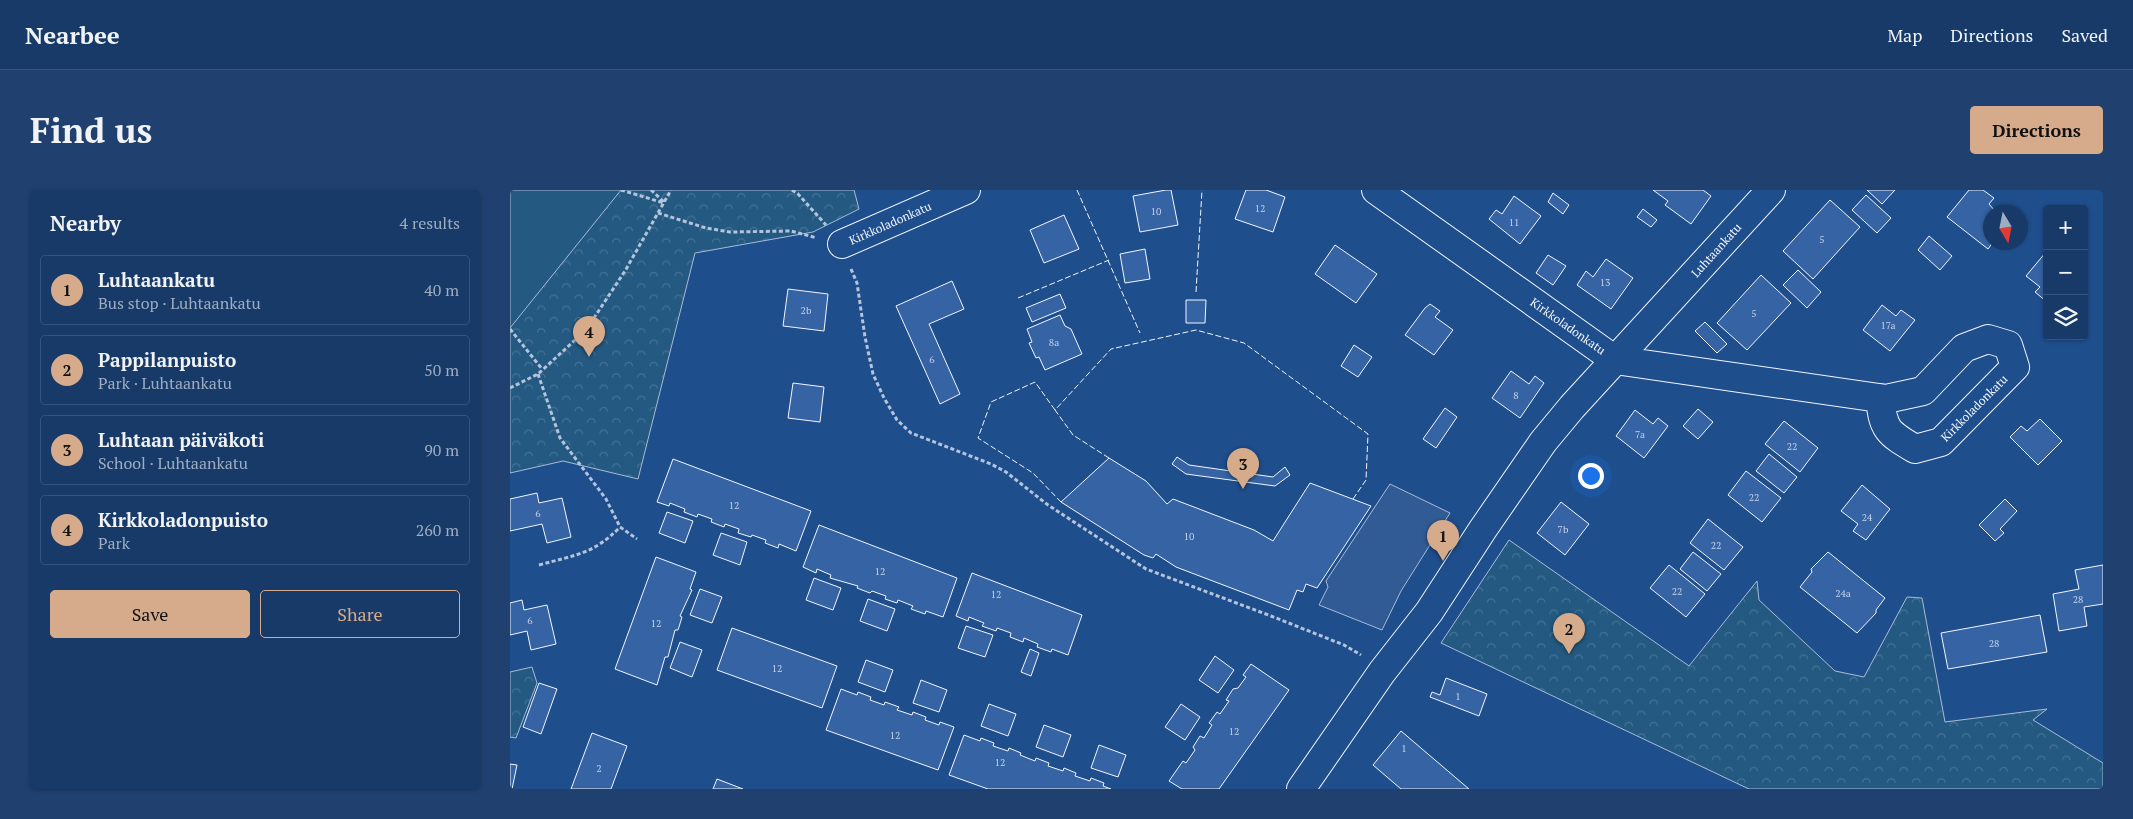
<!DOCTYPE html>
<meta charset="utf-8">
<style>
body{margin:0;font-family:"PT Serif",serif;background:#20416f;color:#f1f3f6}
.controls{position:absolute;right:15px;top:15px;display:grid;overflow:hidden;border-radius:5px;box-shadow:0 1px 4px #0004}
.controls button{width:45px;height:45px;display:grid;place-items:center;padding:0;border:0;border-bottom:1px solid #36547d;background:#173a69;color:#f1f3f6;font:25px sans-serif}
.compass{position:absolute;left:1473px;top:15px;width:45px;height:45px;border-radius:50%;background:#173a69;box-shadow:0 1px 4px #0004;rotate:170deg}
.you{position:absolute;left:1080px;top:285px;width:18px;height:18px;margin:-12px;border:4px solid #fff;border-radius:50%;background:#1a73e8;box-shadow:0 0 0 8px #1a73e833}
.badge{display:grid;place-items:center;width:32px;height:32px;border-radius:50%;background:#d6ab8b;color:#111;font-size:16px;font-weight:700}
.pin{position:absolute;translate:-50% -41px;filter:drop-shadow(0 1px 2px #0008)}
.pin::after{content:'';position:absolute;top:26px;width:18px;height:15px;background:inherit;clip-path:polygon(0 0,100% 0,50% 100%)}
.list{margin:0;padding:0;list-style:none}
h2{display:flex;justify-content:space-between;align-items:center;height:65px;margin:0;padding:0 20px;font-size:21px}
h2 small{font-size:16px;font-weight:400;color:#9eadc0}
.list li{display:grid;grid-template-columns:32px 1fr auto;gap:15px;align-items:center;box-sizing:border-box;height:70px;margin:0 10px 10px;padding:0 10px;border:1px solid #36547d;border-radius:5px}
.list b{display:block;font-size:19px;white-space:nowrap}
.list p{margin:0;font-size:16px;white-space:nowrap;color:#9eadc0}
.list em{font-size:16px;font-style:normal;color:#9eadc0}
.actions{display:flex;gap:10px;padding:15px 20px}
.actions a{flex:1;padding:11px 0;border:1px solid #d6ab8b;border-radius:5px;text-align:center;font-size:18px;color:#d6ab8b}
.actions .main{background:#d6ab8b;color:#111}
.icon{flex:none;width:28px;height:28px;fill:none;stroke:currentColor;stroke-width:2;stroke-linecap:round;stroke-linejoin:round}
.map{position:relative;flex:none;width:1593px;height:599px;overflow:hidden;border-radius:5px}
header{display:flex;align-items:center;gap:30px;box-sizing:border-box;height:70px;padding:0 25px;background:#173a69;border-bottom:1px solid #36547d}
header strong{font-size:24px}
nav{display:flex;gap:28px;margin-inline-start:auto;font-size:18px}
.intro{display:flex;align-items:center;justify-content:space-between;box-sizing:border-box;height:120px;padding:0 30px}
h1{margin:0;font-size:35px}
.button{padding:12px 22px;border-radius:5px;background:#d6ab8b;color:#111;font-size:18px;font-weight:700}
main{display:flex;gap:30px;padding:0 30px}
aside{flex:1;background:#173a69;border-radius:5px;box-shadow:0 1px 4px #0004}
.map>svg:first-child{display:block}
.park{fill:url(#park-crowns);stroke:#a8bbd7}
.pitch{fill:#245a82;stroke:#a8bbd7}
.parking{fill:#305b95;stroke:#a8bbd7}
.building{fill:#3563a3;stroke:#f2f6ff}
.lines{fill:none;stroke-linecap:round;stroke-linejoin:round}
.minor-casing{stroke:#f2f6ff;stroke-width:30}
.path{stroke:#b3c4dc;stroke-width:3;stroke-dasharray:4 2.5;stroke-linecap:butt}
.minor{stroke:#1f4e8c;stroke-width:28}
.fence{stroke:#f2f6ff;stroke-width:1;stroke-dasharray:6 2.5;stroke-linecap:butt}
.labels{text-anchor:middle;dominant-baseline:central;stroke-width:4;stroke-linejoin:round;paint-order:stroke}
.number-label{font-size:10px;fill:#c3d1e8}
.street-label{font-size:12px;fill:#f2f6ff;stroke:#1f4e8c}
</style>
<header>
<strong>Nearbee</strong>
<nav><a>Map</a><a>Directions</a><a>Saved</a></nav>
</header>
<div class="intro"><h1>Find us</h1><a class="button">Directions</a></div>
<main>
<aside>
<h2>Nearby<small>4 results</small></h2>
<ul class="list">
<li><span class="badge">1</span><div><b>Luhtaankatu</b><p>Bus stop · Luhtaankatu</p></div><em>40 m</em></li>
<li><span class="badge">2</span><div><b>Pappilanpuisto</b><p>Park · Luhtaankatu</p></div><em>50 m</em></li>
<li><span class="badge">3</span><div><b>Luhtaan päiväkoti</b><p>School · Luhtaankatu</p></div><em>90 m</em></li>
<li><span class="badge">4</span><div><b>Kirkkoladonpuisto</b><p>Park</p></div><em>260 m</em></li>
</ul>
<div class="actions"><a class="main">Save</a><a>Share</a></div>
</aside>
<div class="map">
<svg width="1593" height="599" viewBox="0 0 1593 599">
<defs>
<pattern id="park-crowns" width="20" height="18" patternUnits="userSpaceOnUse" patternTransform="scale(1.25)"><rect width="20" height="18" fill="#245a82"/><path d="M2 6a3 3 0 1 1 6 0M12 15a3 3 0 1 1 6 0" fill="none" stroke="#447295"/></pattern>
</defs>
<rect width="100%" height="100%" fill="#1f4e8c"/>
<path class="park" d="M0 0H344L349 19 303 42 185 63 128 289 53 271 0 283Z
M999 350 1179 476 1247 391 1249 410 1325 481 1354 487 1397 407 1412 408 1435 532 1537 519 1523 530 1593 573V599H1239L931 453Z
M22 477 27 493 6 548 0 547V482Z"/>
<path class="pitch" d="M0 0H111L0 138Z"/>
<path class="parking" d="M880 294 940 323 891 401 872 440 809 415 818 397 816 391Z"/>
<path class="building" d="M656 0H661L668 35 630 42 623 6Z
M736 0H756L775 7 763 42 725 29Z
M1143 0H1193L1201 6 1181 34 1155 15 1158 11Z
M1357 0H1385L1372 14Z
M1459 0H1473L1484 8 1479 14 1486 22H1480V52H1483L1478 59 1437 27Z
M1043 3 1059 15 1053 24 1038 12Z
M1356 5 1381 28 1367 43 1342 20Z
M1004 6 1031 26 1010 54 979 29 986 20 992 24Z
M1320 10 1350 37 1303 89 1273 61Z
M1133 19 1147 30 1141 37 1127 27Z
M554 25 569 59 534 73 520 40Z
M1419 46 1442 66 1430 80 1408 60Z
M825 55 867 84 846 113 805 84Z
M635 59 640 89 615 93 610 64Z
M1536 62H1537V112L1525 102 1530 97 1516 86Z
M1038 65 1056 76 1043 95 1026 83Z
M1096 69 1123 88 1101 119 1067 95 1076 81 1083 87Z
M1288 80 1311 102 1297 118 1273 95Z
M1251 85 1281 113 1237 160 1207 133Z
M442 91 454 119 419 134 450 204 430 214 386 116Z
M278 99 318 104 314 141 273 136Z
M550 104 556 118 522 132 516 118Z
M676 110H696L695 133H676Z
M920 114 930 121 925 127 943 140 924 165 895 145 915 118Z
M1372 115 1386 126 1391 120 1405 130 1380 161 1353 140Z
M550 125 555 136 561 139 572 164 535 180 529 167 526 168 519 153 522 152 517 139Z
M1195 132 1217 154 1207 163 1185 141Z
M844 155 862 167 848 187 831 176Z
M1001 181 1019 194 1025 186 1034 193 1010 228 982 208Z
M283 193 314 197 310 232 278 228Z
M935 218 947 227 926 258 913 249Z
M1188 219 1203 232 1188 249 1173 236Z
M1125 220 1143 234 1148 228 1158 236 1134 268 1106 246Z
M1530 229 1552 251 1528 275 1500 247 1511 236 1517 241Z
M1274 231 1308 258 1290 282 1255 254Z
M1259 264 1287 287 1274 303 1246 281Z
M667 267 679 275 763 287 775 277 780 285 765 296 676 284 662 274Z
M599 268 636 291 657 314 663 309 744 340 763 351 800 293 861 316 807 398 796 394 793 402 787 400 779 420 666 377 646 364 643 368 634 365 551 312Z
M163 269 301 321 286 361 269 354 268 358 255 353 256 350 242 345 241 347 228 343 229 339 215 334 214 337 201 332 202 329 188 324 187 327 174 322 175 319 160 313 159 316 147 312Z
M1236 281 1271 308 1252 332 1218 305Z
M1352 295 1380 319 1356 350 1343 341 1348 334 1331 321Z
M27 303 29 313 52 308 61 347 37 353 32 334 0 341V309Z
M1495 309 1507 321 1490 339 1494 343 1485 351 1469 335Z
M1051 312 1079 334 1055 365 1027 343Z
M157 322 183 331 175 353 149 343Z
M1198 329 1233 357 1214 380 1180 353Z
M309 335 447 388 433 427 416 421 415 424 401 419 403 416 388 410 387 413 375 409 376 406 362 401 360 403 347 398 348 396 320 388 321 385 307 379 306 383 293 377Z
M211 343 237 352 230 375 203 365Z
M1183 362 1211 384 1197 401 1170 379Z
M1318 362 1375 408 1366 420V423L1347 443 1290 397 1302 382 1301 379Z
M146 367 186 382 180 399 182 400 170 426 172 427 168 440H165L158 467H155L147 495 105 479Z
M1159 375 1195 404 1176 427 1140 398Z
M1593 375V414L1574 417 1577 436 1549 441 1543 404 1569 399 1565 380Z
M462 383 572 425 558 465 542 459 541 462 527 457 528 454 514 448 513 452 500 447 501 443 487 438 486 441 472 436 474 433 459 427 458 431 446 426Z
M304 388 331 398 323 420 296 410Z
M190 399 212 407 202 433 180 425Z
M358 409 385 419 377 441 350 431Z
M12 410 14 420 37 415 46 454 21 460 17 441 0 445V413Z
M1530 425 1537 462 1438 479 1431 443Z
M456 436 483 445 475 467 448 458Z
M222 438 327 476 312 518 207 480Z
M170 452 192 460 182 487 160 478Z
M520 459 529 463 521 486 511 482Z
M705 466 724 480 708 503 689 490Z
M356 470 383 480 375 502 348 492Z
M741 474 779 500 709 599H672L659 591 673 571 676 573 685 560 683 557 690 546 694 548 702 535 699 533 707 522 710 524 719 511 716 510 723 499 728 498 736 487 733 485Z
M936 488 977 504 969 526 920 507 922 502 930 505Z
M411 490 437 500 429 522 403 513Z
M29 493 47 499 31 544 13 537Z
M331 499 347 505 348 502 361 507 360 510 374 515 375 512 389 517 387 520 402 525 403 522 416 527 415 530 429 535 430 532 444 537 428 580 316 540Z
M479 514 506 524 498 546 471 536Z
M671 514 690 527 675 550 655 537Z
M534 535 561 545 553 567 526 557Z
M891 541 959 599H891L863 575Z
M82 543 117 556 101 599H61Z
M454 545 470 551 471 548 484 553 483 556 498 561 499 558 511 563 510 565 525 571 526 568 539 573 538 576 553 581 554 578 566 583 565 586 580 591 581 588 594 593 593 596 601 599H478L439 585Z
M589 555 616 565 608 587 581 578Z
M0 574 7 575 2 599H0Z
M207 589 233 599H203Z"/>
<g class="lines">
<g class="minor-casing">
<path id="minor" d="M866 0 1105 170 1376 209 1413 201 1454 158 1478 149 1498 155 1505 177 1431 252 1405 259C1378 243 1373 240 1370 208
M332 54 456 0
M791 599 872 482 919 422 973 339 1033 252 1062 217 1261 0"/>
</g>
<path class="path" d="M111 0 154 13
M141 0 154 12
M282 0 288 4 316 35
M148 23 196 38 220 42 281 41 307 48
M341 79 347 93 355 147 363 184 374 208 387 230 401 243 481 274 496 282 538 315 636 379 761 426 834 455 851 465
M0 139 32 179
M28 184 50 248 96 309 110 337 127 349
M0 198 28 184 76 140 115 81 161 0
M29 375C65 365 84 364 110 337"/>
<use href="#minor" class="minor"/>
<path class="fence" d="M567 0 630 143
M686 102 692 0
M508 108 599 70
M545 220 525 192 481 212 468 248 523 283 551 312
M599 268 563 245 545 220 601 159 686 140 734 153 858 244 856 290 843 309"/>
</g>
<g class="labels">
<g class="number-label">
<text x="750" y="18">12</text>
<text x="646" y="21">10</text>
<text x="1004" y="32">11</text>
<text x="1312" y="49">5</text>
<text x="1095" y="92">13</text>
<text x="296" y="120">2b</text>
<text x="1244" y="123">5</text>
<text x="1378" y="135">17a</text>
<text x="544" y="152">8a</text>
<text x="422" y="169">6</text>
<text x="1006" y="205">8</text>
<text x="1130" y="244">7a</text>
<text x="1282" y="256">22</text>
<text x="1244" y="307">22</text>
<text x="224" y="315">12</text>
<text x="28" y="323">6</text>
<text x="1357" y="327">24</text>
<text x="1053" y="339">7b</text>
<text x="679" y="346">10</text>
<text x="1206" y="355">22</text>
<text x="370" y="381">12</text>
<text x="1167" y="401">22</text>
<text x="1333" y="403">24a</text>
<text x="486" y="404">12</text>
<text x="1568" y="409">28</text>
<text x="20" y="430">6</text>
<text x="146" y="433">12</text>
<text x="1484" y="453">28</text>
<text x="267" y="478">12</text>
<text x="948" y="506">1</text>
<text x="724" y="541">12</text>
<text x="385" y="545">12</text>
<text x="894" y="558">1</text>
<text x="490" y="572">12</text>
<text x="89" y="578">2</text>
</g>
<g class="street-label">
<text transform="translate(380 33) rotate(-24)">Kirkkoladonkatu</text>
<text transform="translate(1206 60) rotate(-48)">Luhtaankatu</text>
<text transform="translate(1058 136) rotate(35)">Kirkkoladonkatu</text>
<text transform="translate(1464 218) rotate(-45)">Kirkkoladonkatu</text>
</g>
</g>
</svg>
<div class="controls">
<button>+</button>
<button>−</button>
<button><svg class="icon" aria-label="layers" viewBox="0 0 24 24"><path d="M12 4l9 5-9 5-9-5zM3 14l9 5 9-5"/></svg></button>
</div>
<svg class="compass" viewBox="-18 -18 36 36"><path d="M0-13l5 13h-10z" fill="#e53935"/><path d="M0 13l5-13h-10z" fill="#9eadc0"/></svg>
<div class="you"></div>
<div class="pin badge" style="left:933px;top:371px">1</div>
<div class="pin badge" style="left:1059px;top:464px">2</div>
<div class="pin badge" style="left:733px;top:299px">3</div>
<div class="pin badge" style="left:79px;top:167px">4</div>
</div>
</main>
